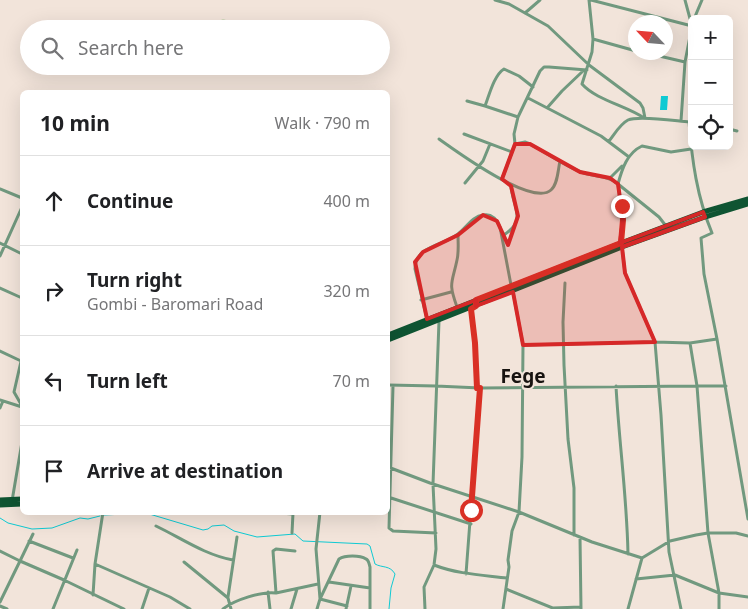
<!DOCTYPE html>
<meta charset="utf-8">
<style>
body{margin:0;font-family:"Noto Sans",sans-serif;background:#f2f2f2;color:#202124}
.controls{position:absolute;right:15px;top:15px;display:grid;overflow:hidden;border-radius:8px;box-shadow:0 5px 20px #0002}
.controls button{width:45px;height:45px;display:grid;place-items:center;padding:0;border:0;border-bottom:1px solid #e0e0e0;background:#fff;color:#202124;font:25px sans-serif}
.compass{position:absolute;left:628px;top:15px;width:45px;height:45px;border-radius:50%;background:#fff;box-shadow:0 5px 20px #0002;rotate:296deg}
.stop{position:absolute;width:15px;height:15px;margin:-11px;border:4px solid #d93025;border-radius:50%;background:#fff}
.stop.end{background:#d93025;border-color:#fff;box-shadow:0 1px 5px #0008}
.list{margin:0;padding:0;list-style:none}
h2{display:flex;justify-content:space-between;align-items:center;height:65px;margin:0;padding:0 20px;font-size:21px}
h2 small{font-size:16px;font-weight:400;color:#757577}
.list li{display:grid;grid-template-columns:32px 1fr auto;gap:15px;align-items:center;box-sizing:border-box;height:90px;padding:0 20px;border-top:1px solid #e0e0e0}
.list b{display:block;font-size:19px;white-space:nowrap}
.list p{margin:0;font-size:16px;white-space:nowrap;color:#757577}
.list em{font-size:16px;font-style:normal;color:#757577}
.icon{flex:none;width:28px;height:28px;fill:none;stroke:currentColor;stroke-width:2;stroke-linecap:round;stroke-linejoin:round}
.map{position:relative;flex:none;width:748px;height:609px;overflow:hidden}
.search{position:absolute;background:#fff;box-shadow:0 5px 20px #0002;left:20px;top:20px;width:370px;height:55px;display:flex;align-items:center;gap:12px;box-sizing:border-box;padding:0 18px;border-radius:28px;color:#757577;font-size:19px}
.panel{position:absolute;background:#fff;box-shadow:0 5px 20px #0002;left:20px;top:90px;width:370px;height:425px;border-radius:8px}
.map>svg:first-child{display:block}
.forest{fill:#75b566}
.water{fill:#0fcad3}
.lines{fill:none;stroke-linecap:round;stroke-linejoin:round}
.stream{stroke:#0fcad3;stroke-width:1}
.minor{stroke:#71997f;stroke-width:3}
.primary{stroke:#0f5432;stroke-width:5}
.route{stroke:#d93025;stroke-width:6}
.marked{fill:#d62828;fill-opacity:0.2;stroke:#d62828;stroke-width:4;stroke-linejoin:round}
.labels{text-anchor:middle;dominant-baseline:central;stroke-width:4;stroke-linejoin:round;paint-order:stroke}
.district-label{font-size:19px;font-weight:bold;fill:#181310;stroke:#f2e4da}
</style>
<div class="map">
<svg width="748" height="609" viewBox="0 0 748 609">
<rect width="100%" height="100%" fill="#f2e4da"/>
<path class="forest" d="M221 20C229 19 233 22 237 29L211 28Z"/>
<path class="water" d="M661 96H668L667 110H660Z"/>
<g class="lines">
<path class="stream" d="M104 515 146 513 203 530 208 529 212 526 224 525 234 531 257 537 295 534 303 541 367 544 370 546 375 564C382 568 390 565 395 574L391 588 389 609
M0 518 8 523 32 529 52 528 80 518 88 519 100 516"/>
<path class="minor" d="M495 0 509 4 548 26 589 65 640 103 643 108 645 118
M589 0 593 39 592 52 582 84C596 100 627 106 644 118
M591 0 692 26
M525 13 540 0
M694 19 702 0
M593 39 636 51
M642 52 685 62
M528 98 601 136 629 157
M467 101 485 106
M547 108 562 91 583 71
M518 117 485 106C489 96 494 75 504 69L519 76 533 87
M681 121 685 62 692 26 685 0
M729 129 737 131
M464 134 512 152
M439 139C456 151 532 207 551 190 558 184 558 169 560 161
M609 141C614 135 620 124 628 120 639 115 676 121 689 122 692 161 697 197 712 233L701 238 704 274 717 339 748 519
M515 144 525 142 530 144C547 153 563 165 581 172 594 177 608 175 618 184L623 220 621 243
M610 178 622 166
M502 179 515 144 514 134 518 117 540 71 544 67H549L587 70
M465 183 483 161 490 144
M0 189 22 198
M666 226 659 217 618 184C622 169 627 153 642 146L671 152 691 149
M502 236C528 221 513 208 511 186
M0 243 22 254
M622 247 625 273 655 342 661 415 669 552 681 609
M0 256 22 207
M565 283 563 322 564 365 568 439 574 488V535
M0 288 22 298
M421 300 451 292
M457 307C448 282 452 284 457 260 459 252 458 243 458 235
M471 309 475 343 477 388
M427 319 415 269C415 262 418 256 423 252 434 244 448 242 458 234 466 228 473 216 483 215 492 213 497 220 500 227L511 285
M717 339 690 343 697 386H726
M523 345 655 342 690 343
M0 351 21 361
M22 357 14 392 22 406
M388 385 436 386 480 388 697 386 708 533 719 593V609
M393 386 389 528 393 531 436 533
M616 386C619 442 627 498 628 554
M0 400 22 407
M0 408 3 401
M388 467 430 483 519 512 592 542 642 558 670 541 696 535 708 533H736L748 536
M388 497 471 524
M12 501 22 442
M267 512 293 514
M320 512 316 549 320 599
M156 526C181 538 205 555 233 560
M292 533 293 513
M33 534 20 561 64 580 124 609
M580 537 581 609
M29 541 73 558
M0 551 20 561 0 602
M295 551 276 549 273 551 276 593 318 584
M184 562 228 598 231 609
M95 564 170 597 190 609
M434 565C457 574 482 575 507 578
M466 574 480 388
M636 579 675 575 719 593 748 597
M329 582 370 588
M506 589 555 609
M268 592 270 609
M93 595 95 564 103 512
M228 597 237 537
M320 599 347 606
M0 606 7 609
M553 608 581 607
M53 609 77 550
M142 609 149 588
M223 609C234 600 262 591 276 593
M291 609 297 589
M317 609 320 599 339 559C345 555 360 555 366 559 369 560 369 564 370 567V609
M346 609 351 586
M425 609 424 587 434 565 436 549 433 484 439 321
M503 609 509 567 508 560 512 531 519 512 522 457 523 345 513 292
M628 609 642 558"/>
<path class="primary" d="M388 335 621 243 703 212 748 199
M388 340 622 247 705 217 748 204
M0 500 22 499
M0 505 22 504"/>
</g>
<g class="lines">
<path class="route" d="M471 510 480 388H477L475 343 471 309 476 306V300L621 243 623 220 622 206"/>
</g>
<path class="marked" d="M515 144H530L580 172 610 178 618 184 623 220 620 243 703 212 705 217 622 247 625 273 655 342 523 345 513 292 476 306V300L427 319 415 262 423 252 458 235 483 215 497 221 508 245 518 216 511 186 502 179Z"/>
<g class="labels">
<g class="district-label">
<text x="523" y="376">Fege</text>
</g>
</g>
</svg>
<div class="controls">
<button>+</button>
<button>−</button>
<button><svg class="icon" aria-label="locate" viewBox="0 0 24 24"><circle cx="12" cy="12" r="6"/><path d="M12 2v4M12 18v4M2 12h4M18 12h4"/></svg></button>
</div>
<svg class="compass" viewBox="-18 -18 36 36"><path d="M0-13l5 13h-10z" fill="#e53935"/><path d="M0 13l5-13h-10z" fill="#757577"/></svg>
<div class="stop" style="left:471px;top:510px"></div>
<div class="stop end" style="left:622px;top:206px"></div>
<div class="search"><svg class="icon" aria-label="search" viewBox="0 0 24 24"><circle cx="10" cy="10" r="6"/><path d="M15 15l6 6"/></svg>Search here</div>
<section class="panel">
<h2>10 min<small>Walk · 790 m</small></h2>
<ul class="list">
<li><svg class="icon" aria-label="ahead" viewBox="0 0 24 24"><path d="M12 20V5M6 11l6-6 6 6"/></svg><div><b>Continue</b></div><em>400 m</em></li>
<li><svg class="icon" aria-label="right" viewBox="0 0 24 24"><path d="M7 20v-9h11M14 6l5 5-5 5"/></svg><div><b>Turn right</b><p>Gombi - Baromari Road</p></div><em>320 m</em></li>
<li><svg class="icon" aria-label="left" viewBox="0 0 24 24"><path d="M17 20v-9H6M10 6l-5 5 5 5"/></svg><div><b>Turn left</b></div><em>70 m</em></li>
<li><svg class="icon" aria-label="arrive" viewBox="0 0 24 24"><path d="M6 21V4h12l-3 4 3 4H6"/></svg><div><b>Arrive at destination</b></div></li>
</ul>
</section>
</div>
